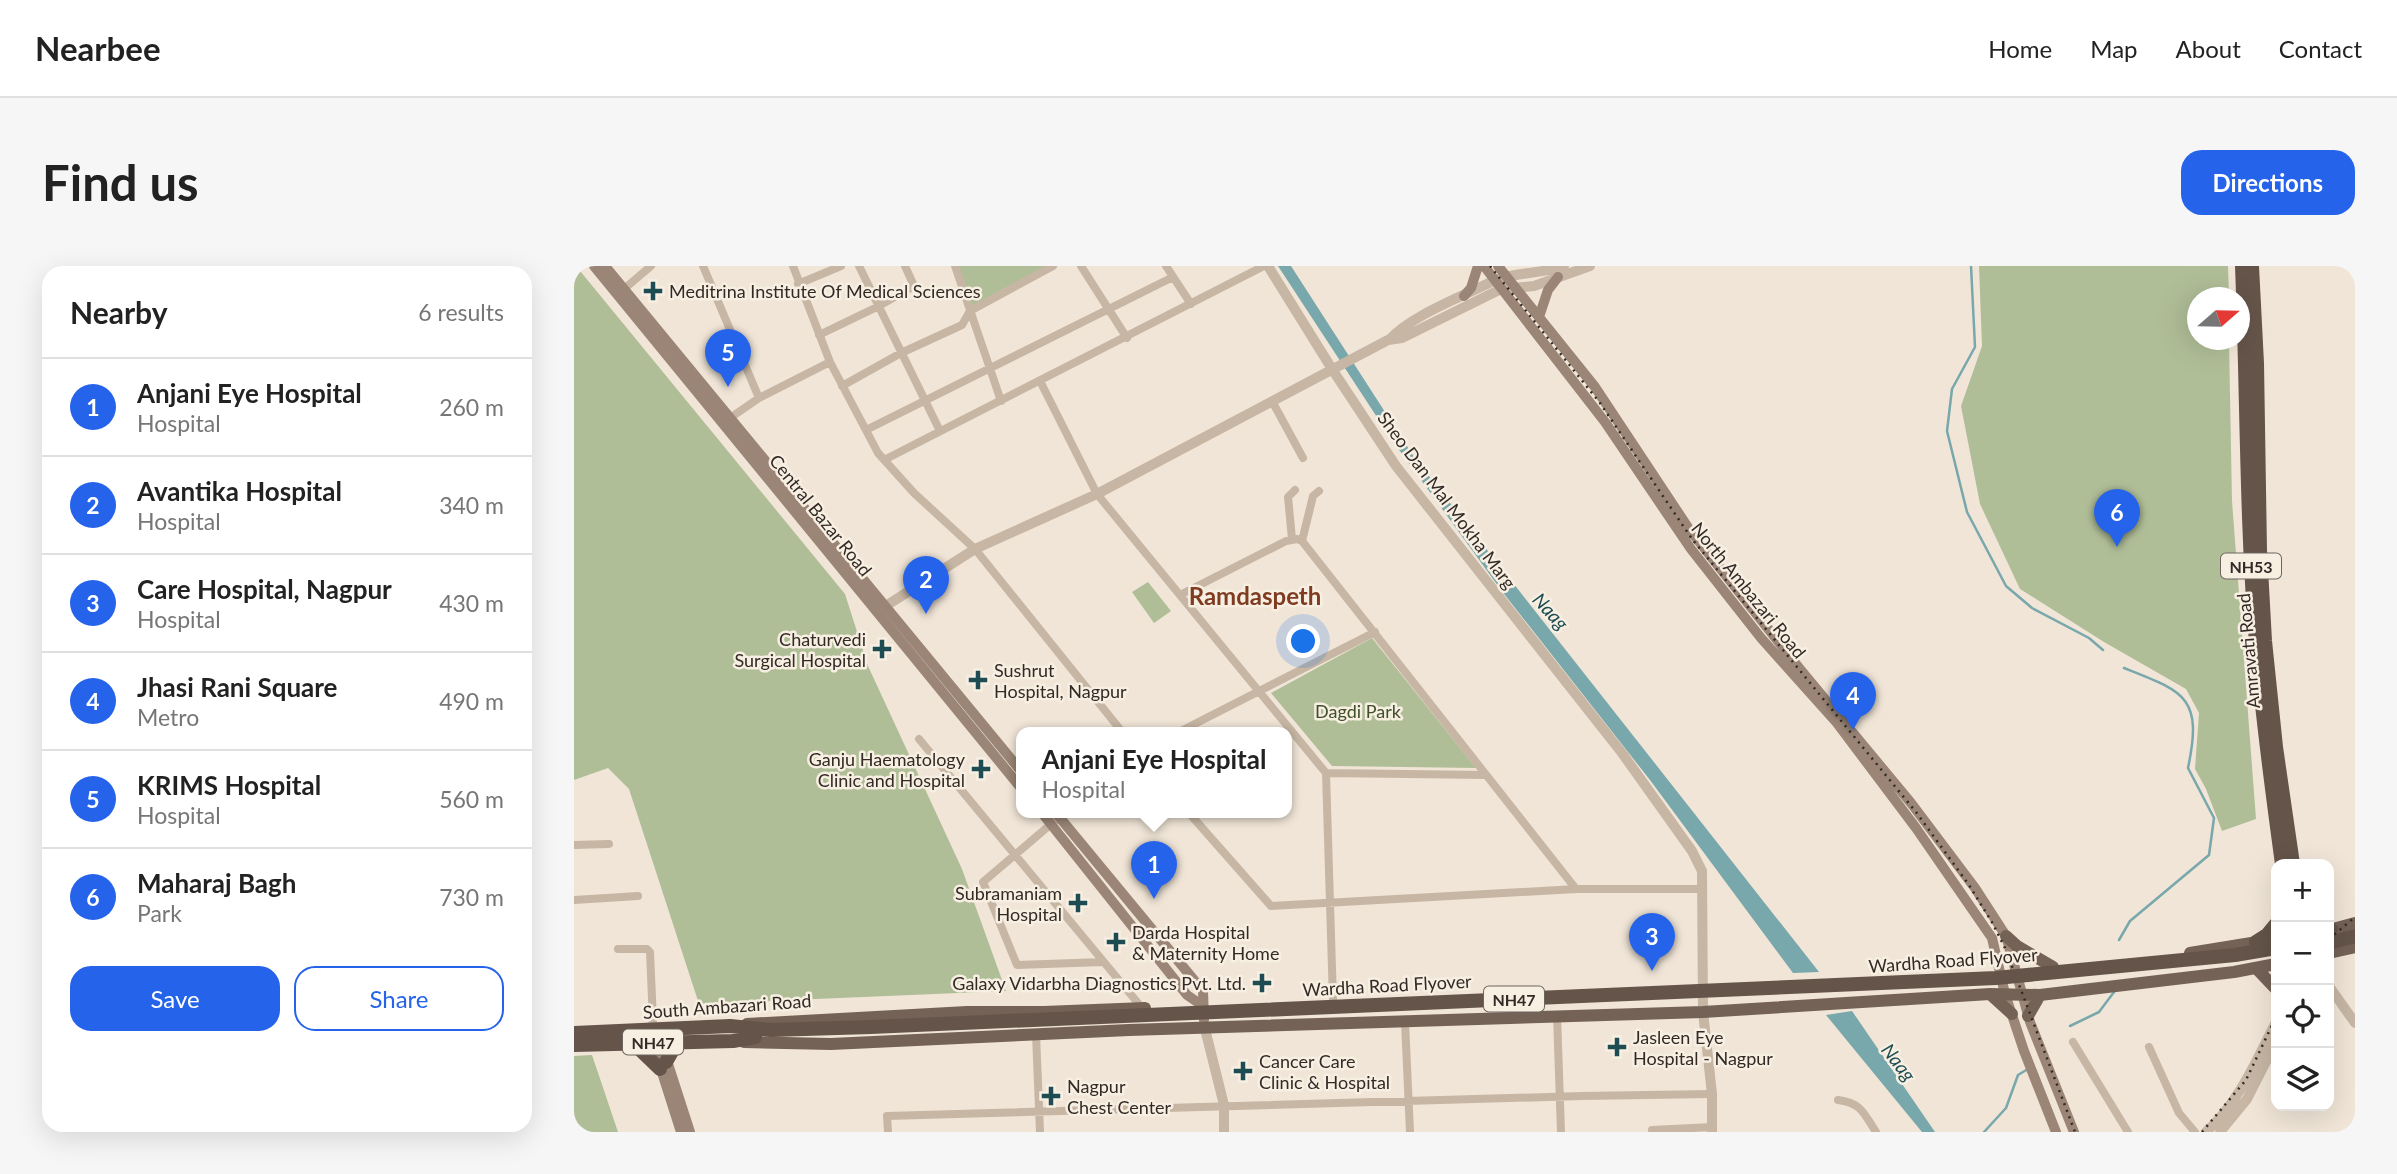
<!DOCTYPE html>
<meta charset="utf-8">
<style>
body{margin:0;font-family:Lato,sans-serif;background:#f6f6f6;color:#222}
.controls{position:absolute;right:21px;bottom:21px;display:grid;overflow:hidden;border-radius:14px;box-shadow:0 7px 28px #0002}
.controls button{width:63px;height:63px;display:grid;place-items:center;padding:0;border:0;border-bottom:2px solid #e0e0e0;background:#fff;color:#222;font:35px sans-serif}
.compass{position:absolute;left:1613px;top:21px;width:63px;height:63px;border-radius:50%;background:#fff;box-shadow:0 7px 28px #0002;rotate:70deg}
.you{position:absolute;left:730px;top:376px;width:24px;height:24px;margin:-18px;border:5px solid #fff;border-radius:50%;background:#1a73e8;box-shadow:0 0 0 10px #1a73e833}
.badge{display:grid;place-items:center;width:46px;height:46px;border-radius:50%;background:#2563eb;color:#fff;font-size:23px;font-weight:700}
.pin{position:absolute;translate:-50% -58px;filter:drop-shadow(0 2px 4px #0008)}
.pin::after{content:'';position:absolute;top:37px;width:24px;height:21px;background:inherit;clip-path:polygon(0 0,100% 0,50% 100%)}
.popup{position:absolute;left:442px;top:461px;width:276px;height:91px;box-sizing:border-box;display:grid;place-content:center;border-radius:14px;background:#fff;filter:drop-shadow(0 2px 5px #0005);font-size:23px;white-space:nowrap;color:#767676}
.popup b{font-size:26px;color:#222}
.popup::after{content:'';position:absolute;left:50%;top:100%;margin-left:-14px;border:14px solid transparent;border-top-color:#fff}
.list{margin:0;padding:0;list-style:none}
h2{display:flex;justify-content:space-between;align-items:center;height:91px;margin:0;padding:0 28px;font-size:30px}
h2 small{font-size:23px;font-weight:400;color:#767676}
.list li{display:grid;grid-template-columns:46px 1fr auto;gap:21px;align-items:center;box-sizing:border-box;height:98px;padding:0 28px;border-top:2px solid #e0e0e0}
.list b{display:block;font-size:26px;white-space:nowrap}
.list p{margin:0;font-size:23px;white-space:nowrap;color:#767676}
.list em{font-size:23px;font-style:normal;color:#767676}
.actions{display:flex;gap:14px;padding:21px 28px}
.actions a{flex:1;padding:16px 0;border:2px solid #2563eb;border-radius:21px;text-align:center;font-size:24px;color:#2563eb}
.actions .main{background:#2563eb;color:#fff}
.icon{flex:none;width:38px;height:38px;fill:none;stroke:currentColor;stroke-width:2;stroke-linecap:round;stroke-linejoin:round}
.map{position:relative;flex:none;width:1781px;height:866px;overflow:hidden;border-radius:21px}
header{display:flex;align-items:center;gap:42px;box-sizing:border-box;height:98px;padding:0 35px;background:#fff;border-bottom:2px solid #e0e0e0}
header strong{font-size:33px}
nav{display:flex;gap:38px;margin-inline-start:auto;font-size:24px}
.intro{display:flex;align-items:center;justify-content:space-between;box-sizing:border-box;height:168px;padding:0 42px}
h1{margin:0;font-size:49px}
.button{padding:18px 32px;border-radius:21px;background:#2563eb;color:#fff;font-size:24px;font-weight:700}
main{display:flex;gap:42px;padding:0 42px}
aside{flex:1;background:#fff;border-radius:21px;box-shadow:0 7px 28px #0002}
.map>svg:first-child{display:block}
.green{fill:#b0be98}
.water{fill:#78a7ac}
.lines{fill:none;stroke-linecap:round;stroke-linejoin:round}
.stream{stroke:#78a7ac;stroke-width:2.5}
.minor{stroke:#c7b6a4;stroke-width:8}
.tertiary{stroke:#c7b6a4;stroke-width:10}
.secondary{stroke:#9a8576;stroke-width:10}
.primary{stroke:#746257;stroke-width:12}
.trunk{stroke:#64544a;stroke-width:14}
.rail{stroke:#332a26;stroke-width:2.5;stroke-dasharray:2 5;stroke-linecap:butt}
.trunk-bridge{stroke:#64544a;stroke-width:14}
.poi-dot{fill:#1d4c52;stroke:#f8efe3;stroke-width:2.5}
.labels{text-anchor:middle;dominant-baseline:central;stroke-width:5;stroke-linejoin:round;paint-order:stroke}
.shield{fill:#f8efe3;stroke:#6e655f;stroke-width:2}
.shield-label{font-size:16px;font-weight:bold;fill:#332a26}
.poi-label{font-size:18px;fill:#332a26;stroke:#f8efe3;text-anchor:start}
.street-label{font-size:18px;fill:#332a26;stroke:#f8efe3}
.park-label{font-size:18px;fill:#40502a;stroke:#f8efe3}
.water-label{font-size:19px;font-style:italic;fill:#1d4c52;stroke:#f8efe3}
.district-label{font-size:24px;font-weight:bold;fill:#7f3c21;stroke:#f8efe3}
</style>
<header>
<strong>Nearbee</strong>
<nav><a>Home</a><a>Map</a><a>About</a><a>Contact</a></nav>
</header>
<div class="intro"><h1>Find us</h1><a class="button">Directions</a></div>
<main>
<aside>
<h2>Nearby<small>6 results</small></h2>
<ul class="list">
<li><span class="badge">1</span><div><b>Anjani Eye Hospital</b><p>Hospital</p></div><em>260 m</em></li>
<li><span class="badge">2</span><div><b>Avantika Hospital</b><p>Hospital</p></div><em>340 m</em></li>
<li><span class="badge">3</span><div><b>Care Hospital, Nagpur</b><p>Hospital</p></div><em>430 m</em></li>
<li><span class="badge">4</span><div><b>Jhasi Rani Square</b><p>Metro</p></div><em>490 m</em></li>
<li><span class="badge">5</span><div><b>KRIMS Hospital</b><p>Hospital</p></div><em>560 m</em></li>
<li><span class="badge">6</span><div><b>Maharaj Bagh</b><p>Park</p></div><em>730 m</em></li>
</ul>
<div class="actions"><a class="main">Save</a><a>Share</a></div>
</aside>
<div class="map">
<svg width="1781" height="866" viewBox="0 0 1781 866">
<rect width="100%" height="100%" fill="#f0e5d7"/>
<path class="green" d="M0 0H2L271 328 294 400 388 603 432 725 125 738 55 523 34 502 0 514Z
M381 0H479L396 45Z
M1405 0H1654L1655 31 1624 32V74H1655L1658 235 1682 553 1648 565 1632 523 1621 503 1625 447 1612 423 1530 376 1446 323 1406 238 1387 140 1408 80Z
M574 316 597 345 580 357 558 326Z
M798 372 902 502 758 500 697 427Z
M18 789 44 866H0V790Z"/>
<path class="water" d="M704 0H717L840 191 1245 706 1219 707 1076 514 927 324 818 174Z
M1278 745 1361 866H1348L1252 749Z"/>
<g class="lines">
<path class="stream" d="M1397 0 1401 81 1378 123 1373 165 1393 246 1432 320 1458 342 1515 372 1529 384
M1545 674 1556 655 1635 589 1640 552 1614 502C1629 431 1611 426 1550 402
M1496 760 1525 746 1540 726
M1410 866 1432 842 1444 809 1454 803"/>
<path class="minor" d="M129 0 185 132
M219 0 256 96 304 187 340 227 401 283 549 467
M285 0 366 165
M381 0 427 135
M507 0 553 72
M592 0 617 38
M224 18 267 0
M50 23 77 0
M245 69 303 41 340 20 331 0
M466 115 523 228 752 507 912 509
M268 120 327 87 388 59 396 45 479 0
M698 135 729 192
M156 152 185 132 256 96
M292 164 599 11
M310 194 690 0
M718 273 714 231 721 224
M728 275 739 230 745 225
M606 329 712 275 723 273 728 275 1002 623
M603 467 801 366
M345 473 568 742
M752 507 759 735
M490 547 409 616 443 699 529 696
M615 547 697 640 1002 623H1128
M0 579 35 578
M0 634 64 630
M44 683H73L76 686 79 755 76 764
M983 749 987 866
M831 756 836 866
M462 768 466 866
M1499 776 1554 866
M1575 781 1605 847 1621 866
M1264 834C1288 837 1290 848 1302 866
M1078 864 1138 861
M314 866 313 850 1008 830 1138 828"/>
<path class="tertiary" d="M694 0 758 103 822 200 1048 487 1118 585 1128 605 1129 746 1138 828V866
M815 74C837 49 890 30 921 14 943 6 967 8 990 0
M307 343 401 283 523 228 814 74 828 72 927 23 960 20 1016 0
M1755 720 1781 757
M631 763 650 839V866
M1632 866C1665 836 1682 795 1702 756
M1646 866 1673 833 1702 776"/>
<path class="secondary" d="M20 0 447 522
M31 0 447 505
M910 0 1031 156 1117 283 1187 372 1263 457 1342 562 1418 672 1431 728 1450 785 1482 866
M924 0 1021 121 1115 263 1226 403 1337 537 1401 622 1432 670 1456 756 1500 866
M890 30 897 22 904 0
M965 51 974 24 984 11
M468 547 613 729 629 740
M482 547 629 725 630 754
M85 770 116 866
M77 772 107 866"/>
<path class="primary" d="M1755 664 1781 657
M1432 670 1443 680 1479 701
M1616 687 1702 673
M1755 687 1781 681
M1682 702 1702 723
M1416 728 1438 748
M1454 750 1466 729
M173 758 393 746H470L571 742
M170 776 257 778 555 764 1129 746 1416 728 1466 729 1660 706 1702 698"/>
<path class="trunk" d="M1668 0C1673 126 1672 252 1682 377 1688 451 1698 525 1708 598
M1678 0 1683 97 1686 285 1691 375 1702 481 1719 598
M1755 662 1757 663
M1682 676 1693 669 1702 658
M1755 677 1781 670
M0 767 156 760 176 762
M59 777 86 803
M0 779 159 775 181 771
M92 796 104 775"/>
<path class="rail" d="M916 0 1026 137 1118 273 1342 546 1395 619 1419 658 1431 682 1501 866
M1755 673 1781 651
M1628 866 1672 814 1702 751"/>
<path class="trunk-bridge" d="M176 762 197 764 297 761 1422 712 1661 689 1702 682"/>
</g>
<g class="poi-dot">
<path d="M75.5 14.5h7v7h7v7h-7v7h-7v-7h-7v-7h7z"/>
<path d="M304.5 372.5h7v7h7v7h-7v7h-7v-7h-7v-7h7z"/>
<path d="M400.5 403.5h7v7h7v7h-7v7h-7v-7h-7v-7h7z"/>
<path d="M403.5 492.5h7v7h7v7h-7v7h-7v-7h-7v-7h7z"/>
<path d="M500.5 626.5h7v7h7v7h-7v7h-7v-7h-7v-7h7z"/>
<path d="M538.5 665.5h7v7h7v7h-7v7h-7v-7h-7v-7h7z"/>
<path d="M684.5 706.5h7v7h7v7h-7v7h-7v-7h-7v-7h7z"/>
<path d="M1039.5 770.5h7v7h7v7h-7v7h-7v-7h-7v-7h7z"/>
<path d="M665.5 794.5h7v7h7v7h-7v7h-7v-7h-7v-7h7z"/>
<path d="M473.5 819.5h7v7h7v7h-7v7h-7v-7h-7v-7h7z"/>
</g>
<g class="labels">
<g class="shield">
<rect x="1647" y="287.5" width="60" height="25" rx="5"/>
<rect x="910" y="720.5" width="60" height="25" rx="5"/>
<rect x="49" y="763.5" width="60" height="25" rx="5"/>
</g>
<g class="shield-label">
<text x="1677" y="300">NH53</text>
<text x="940" y="733">NH47</text>
<text x="79" y="776">NH47</text>
</g>
<g class="poi-label">
<text x="95" y="25">Meditrina Institute Of Medical Sciences</text>
<text x="292" y="373" text-anchor="end">Chaturvedi<tspan x="292" dy="21">Surgical Hospital</tspan></text>
<text x="420" y="404">Sushrut<tspan x="420" dy="21">Hospital, Nagpur</tspan></text>
<text x="391" y="493" text-anchor="end">Ganju Haematology<tspan x="391" dy="21">Clinic and Hospital</tspan></text>
<text x="488" y="627" text-anchor="end">Subramaniam<tspan x="488" dy="21">Hospital</tspan></text>
<text x="558" y="666">Darda Hospital<tspan x="558" dy="21">&amp; Maternity Home</tspan></text>
<text x="672" y="717" text-anchor="end">Galaxy Vidarbha Diagnostics Pvt. Ltd.</text>
<text x="1059" y="771">Jasleen Eye<tspan x="1059" dy="21">Hospital - Nagpur</tspan></text>
<text x="685" y="795">Cancer Care<tspan x="685" dy="21">Clinic &amp; Hospital</tspan></text>
<text x="493" y="820">Nagpur<tspan x="493" dy="21">Chest Center</tspan></text>
</g>
<g class="street-label">
<text transform="translate(873 234) rotate(53)">Sheo Dan Mal Mokha Marg</text>
<text transform="translate(247 249) rotate(51)">Central Bazar Road</text>
<text transform="translate(1175 324) rotate(51)">North Ambazari Road</text>
<text transform="translate(1674 385) rotate(-95)">Amravati Road</text>
<text transform="translate(1379 694) rotate(-4)">Wardha Road Flyover</text>
<text transform="translate(813 719) rotate(-3)">Wardha Road Flyover</text>
<text transform="translate(153 740) rotate(-4)">South Ambazari Road</text>
</g>
<g class="park-label">
<text x="784" y="445">Dagdi Park</text>
</g>
<g class="water-label">
<text transform="translate(977 345) rotate(47)">Naag</text>
<text transform="translate(1325 796) rotate(52)">Naag</text>
</g>
<g class="district-label">
<text x="681" y="329">Ramdaspeth</text>
</g>
</g>
</svg>
<div class="controls">
<button>+</button>
<button>−</button>
<button><svg class="icon" aria-label="locate" viewBox="0 0 24 24"><circle cx="12" cy="12" r="6"/><path d="M12 2v4M12 18v4M2 12h4M18 12h4"/></svg></button>
<button><svg class="icon" aria-label="layers" viewBox="0 0 24 24"><path d="M12 4l9 5-9 5-9-5zM3 14l9 5 9-5"/></svg></button>
</div>
<svg class="compass" viewBox="-18 -18 36 36"><path d="M0-13l5 13h-10z" fill="#e53935"/><path d="M0 13l5-13h-10z" fill="#767676"/></svg>
<div class="you"></div>
<div class="pin badge" style="left:580px;top:633px">1</div>
<div class="popup"><b>Anjani Eye Hospital</b>Hospital</div>
<div class="pin badge" style="left:352px;top:348px">2</div>
<div class="pin badge" style="left:1078px;top:705px">3</div>
<div class="pin badge" style="left:1279px;top:464px">4</div>
<div class="pin badge" style="left:154px;top:121px">5</div>
<div class="pin badge" style="left:1543px;top:281px">6</div>
</div>
</main>
